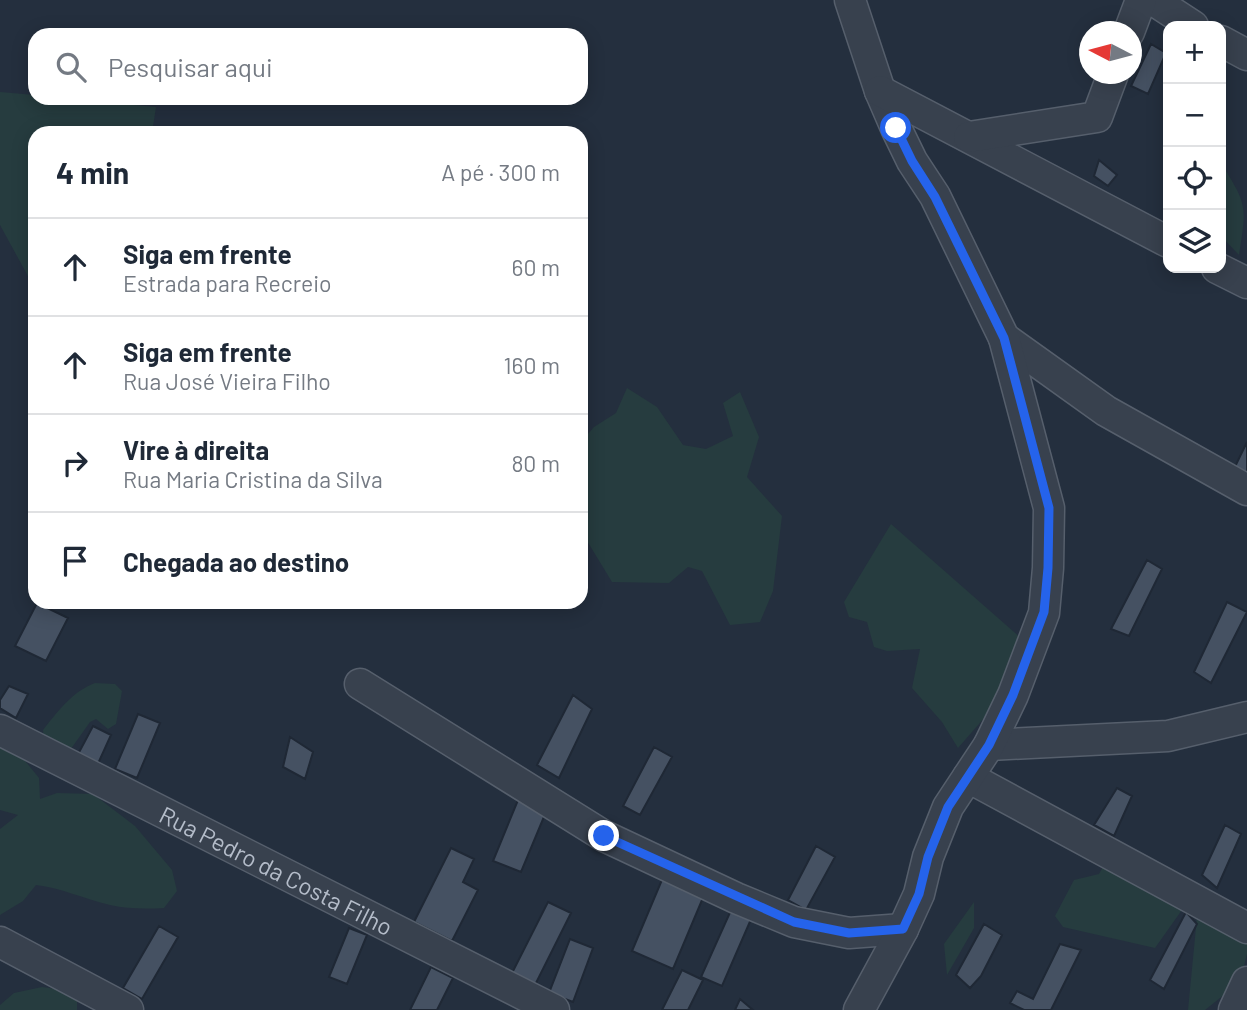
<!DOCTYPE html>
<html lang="pt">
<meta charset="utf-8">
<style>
body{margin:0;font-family:Barlow,sans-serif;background:#f6f6f7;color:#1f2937}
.controls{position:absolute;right:21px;top:21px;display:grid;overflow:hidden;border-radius:14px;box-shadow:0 4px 18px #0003}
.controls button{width:63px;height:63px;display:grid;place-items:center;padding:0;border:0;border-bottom:2px solid #e0e1e3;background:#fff;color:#1f2937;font:35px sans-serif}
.compass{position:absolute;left:1079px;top:21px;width:63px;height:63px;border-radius:50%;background:#fff;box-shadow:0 4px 18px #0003;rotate:276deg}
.stop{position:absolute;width:21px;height:21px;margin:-16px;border:5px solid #2563eb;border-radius:50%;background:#fff}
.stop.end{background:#2563eb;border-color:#fff;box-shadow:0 2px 7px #0008}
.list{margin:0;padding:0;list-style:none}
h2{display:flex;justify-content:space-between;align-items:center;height:91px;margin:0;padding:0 28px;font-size:30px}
h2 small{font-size:23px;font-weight:400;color:#747a83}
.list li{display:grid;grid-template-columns:46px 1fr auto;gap:21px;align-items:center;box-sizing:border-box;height:98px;padding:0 28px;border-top:2px solid #e0e1e3}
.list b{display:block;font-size:26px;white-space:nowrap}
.list p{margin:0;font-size:23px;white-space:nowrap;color:#747a83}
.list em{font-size:23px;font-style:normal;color:#747a83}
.icon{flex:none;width:38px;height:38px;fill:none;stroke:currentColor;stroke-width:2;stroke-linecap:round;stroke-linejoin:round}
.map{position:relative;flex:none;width:1247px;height:1010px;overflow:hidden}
.search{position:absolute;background:#fff;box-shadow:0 4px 18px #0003;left:28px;top:28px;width:560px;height:77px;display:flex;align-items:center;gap:18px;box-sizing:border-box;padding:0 24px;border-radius:21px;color:#747a83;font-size:26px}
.panel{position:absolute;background:#fff;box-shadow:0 4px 18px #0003;left:28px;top:126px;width:560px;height:483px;border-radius:21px}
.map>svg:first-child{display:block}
.green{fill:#263c3f}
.building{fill:#455162;stroke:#1f2835;stroke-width:2}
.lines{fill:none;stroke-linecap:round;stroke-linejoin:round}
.minor-casing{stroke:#565f6c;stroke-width:33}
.minor{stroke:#38414e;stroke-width:30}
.route{stroke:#2563eb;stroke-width:9}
.labels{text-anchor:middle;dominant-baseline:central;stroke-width:5;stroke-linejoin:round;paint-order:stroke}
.street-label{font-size:24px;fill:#b4bcc9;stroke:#1d2633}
</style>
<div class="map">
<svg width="1247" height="1010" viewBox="0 0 1247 1010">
<rect width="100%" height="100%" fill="#242f3e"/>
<path class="green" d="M0 92 35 95V98H60L156 107 152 133H35V289L0 225Z
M1221 163C1247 205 1247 204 1239 255L1221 236Z
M627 388 657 407 683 445 706 449 733 436 723 403 740 392 759 437 747 477 782 516 773 591 760 622 730 625 702 571 688 567 669 583 612 582 581 531V442L594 427 616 413Z
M891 524 1023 640 999 701 958 748 942 722 912 688 920 649 887 651 874 647 867 622 849 617 844 602Z
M95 683 115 684 122 691 116 724 108 729 96 719 90 722 68 753 44 742 43 730C59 710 72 692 95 683Z
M0 730 39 778 40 799 57 793 93 794 135 826 172 870 177 891 164 908C145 909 128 909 110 905 84 899 62 888 36 885L23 901 0 915V829L18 815 0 810Z
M1109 856 1189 900 1155 948 1063 927 1055 916 1074 880 1099 874Z
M974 902V928L947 975 944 944Z
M1197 917 1247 930V954L1240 982 1205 1010H1188Z
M42 987 64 990 77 999V1010H0V1005L14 993Z"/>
<path class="building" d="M1151 44 1166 53 1148 94 1131 86Z
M1099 160 1117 175 1108 186 1094 176Z
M1247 442V484L1230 477Z
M1147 560 1162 569 1129 636 1111 629Z
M1227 602 1247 612 1211 683 1194 672Z
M37 603 68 618 46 661 15 646Z
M9 686 28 694 16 718 0 708V700Z
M573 695 592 709 559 778 537 765Z
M138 714 160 723 137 778 115 769Z
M93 726 111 735 96 768 76 758Z
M290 737 313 752 305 779 283 767Z
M654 747 672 757 640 815 623 806Z
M1117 788 1132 796 1114 836 1094 825Z
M518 800 546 812 521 872 493 861Z
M1225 825 1241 834 1217 888 1202 875Z
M816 846 835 857 806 910 788 900Z
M451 848 474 859 463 882 478 890 452 941 414 922Z
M664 875 705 893 673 969 632 951Z
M548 902 571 913 535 985 512 973Z
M732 908 752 917 722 986 701 977Z
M1186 912 1197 924 1164 989 1150 980Z
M984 924 1002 935 981 976 970 988 956 975Z
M159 926 178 937 142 999 123 988Z
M349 928 367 935 347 984 329 977Z
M570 939 593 948 573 1002 549 993Z
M1060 944 1081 950 1051 1010H1024L1010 1003 1017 991 1033 999Z
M431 967 453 978 437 1010H410Z
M682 970 703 980 688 1010H662Z
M740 999 753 1010H735Z"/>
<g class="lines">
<g class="minor-casing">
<g id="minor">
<path d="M850 0 880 91 896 128 912 161 935 196 1004 338 1106 411 1247 490"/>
<path d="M1153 0 1193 26"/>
<path d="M1129 32 1141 0"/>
<path d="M1221 41 1247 55"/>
<path d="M880 91 1168 242"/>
<path d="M969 137 1097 117 1113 74"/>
<path d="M1217 268 1247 283"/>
<path d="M360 684 604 836 736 898 794 922 849 933 903 929"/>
<path id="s1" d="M0 730 554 1010"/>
<path d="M989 745 1168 736 1247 717"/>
<path d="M968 777 1247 928"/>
<path d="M0 942 128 1010"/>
<path d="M859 1010 903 929 919 894 928 857 948 807 989 745 1013 695 1044 613 1048 568 1049 508 1004 338"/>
<path d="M1234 1010 1247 982"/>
</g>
</g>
<use href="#minor" class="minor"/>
</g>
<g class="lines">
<path class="route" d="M604 836 794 922 849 933 903 929 919 894 928 857 948 807 989 745 1013 695 1044 612 1048 568 1049 508 1004 338 935 197 912 161 896 128"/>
</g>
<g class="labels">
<g class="street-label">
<text stroke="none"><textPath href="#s1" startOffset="310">Rua Pedro da Costa Filho</textPath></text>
</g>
</g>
</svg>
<div class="controls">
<button>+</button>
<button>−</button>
<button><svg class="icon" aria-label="locate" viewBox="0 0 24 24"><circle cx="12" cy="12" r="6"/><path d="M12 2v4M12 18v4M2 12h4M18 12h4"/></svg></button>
<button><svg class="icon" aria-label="layers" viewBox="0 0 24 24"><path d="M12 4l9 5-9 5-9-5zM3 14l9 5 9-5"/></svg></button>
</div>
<svg class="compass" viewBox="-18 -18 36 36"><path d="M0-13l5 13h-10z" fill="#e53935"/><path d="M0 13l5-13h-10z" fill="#747a83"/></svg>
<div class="stop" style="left:896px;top:128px"></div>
<div class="stop end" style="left:604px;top:836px"></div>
<div class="search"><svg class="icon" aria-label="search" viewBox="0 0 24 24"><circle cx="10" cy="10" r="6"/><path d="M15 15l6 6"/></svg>Pesquisar aqui</div>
<section class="panel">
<h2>4 min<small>A pé · 300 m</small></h2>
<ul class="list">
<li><svg class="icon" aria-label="ahead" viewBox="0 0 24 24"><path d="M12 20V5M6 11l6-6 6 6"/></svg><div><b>Siga em frente</b><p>Estrada para Recreio</p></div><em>60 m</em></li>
<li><svg class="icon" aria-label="ahead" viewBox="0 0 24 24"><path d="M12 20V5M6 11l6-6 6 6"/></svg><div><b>Siga em frente</b><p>Rua José Vieira Filho</p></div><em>160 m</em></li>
<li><svg class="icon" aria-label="right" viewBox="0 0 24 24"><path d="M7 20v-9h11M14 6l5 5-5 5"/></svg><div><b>Vire à direita</b><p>Rua Maria Cristina da Silva</p></div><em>80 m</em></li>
<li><svg class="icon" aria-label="arrive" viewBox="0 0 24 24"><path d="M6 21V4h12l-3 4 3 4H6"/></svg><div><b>Chegada ao destino</b></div></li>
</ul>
</section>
</div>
